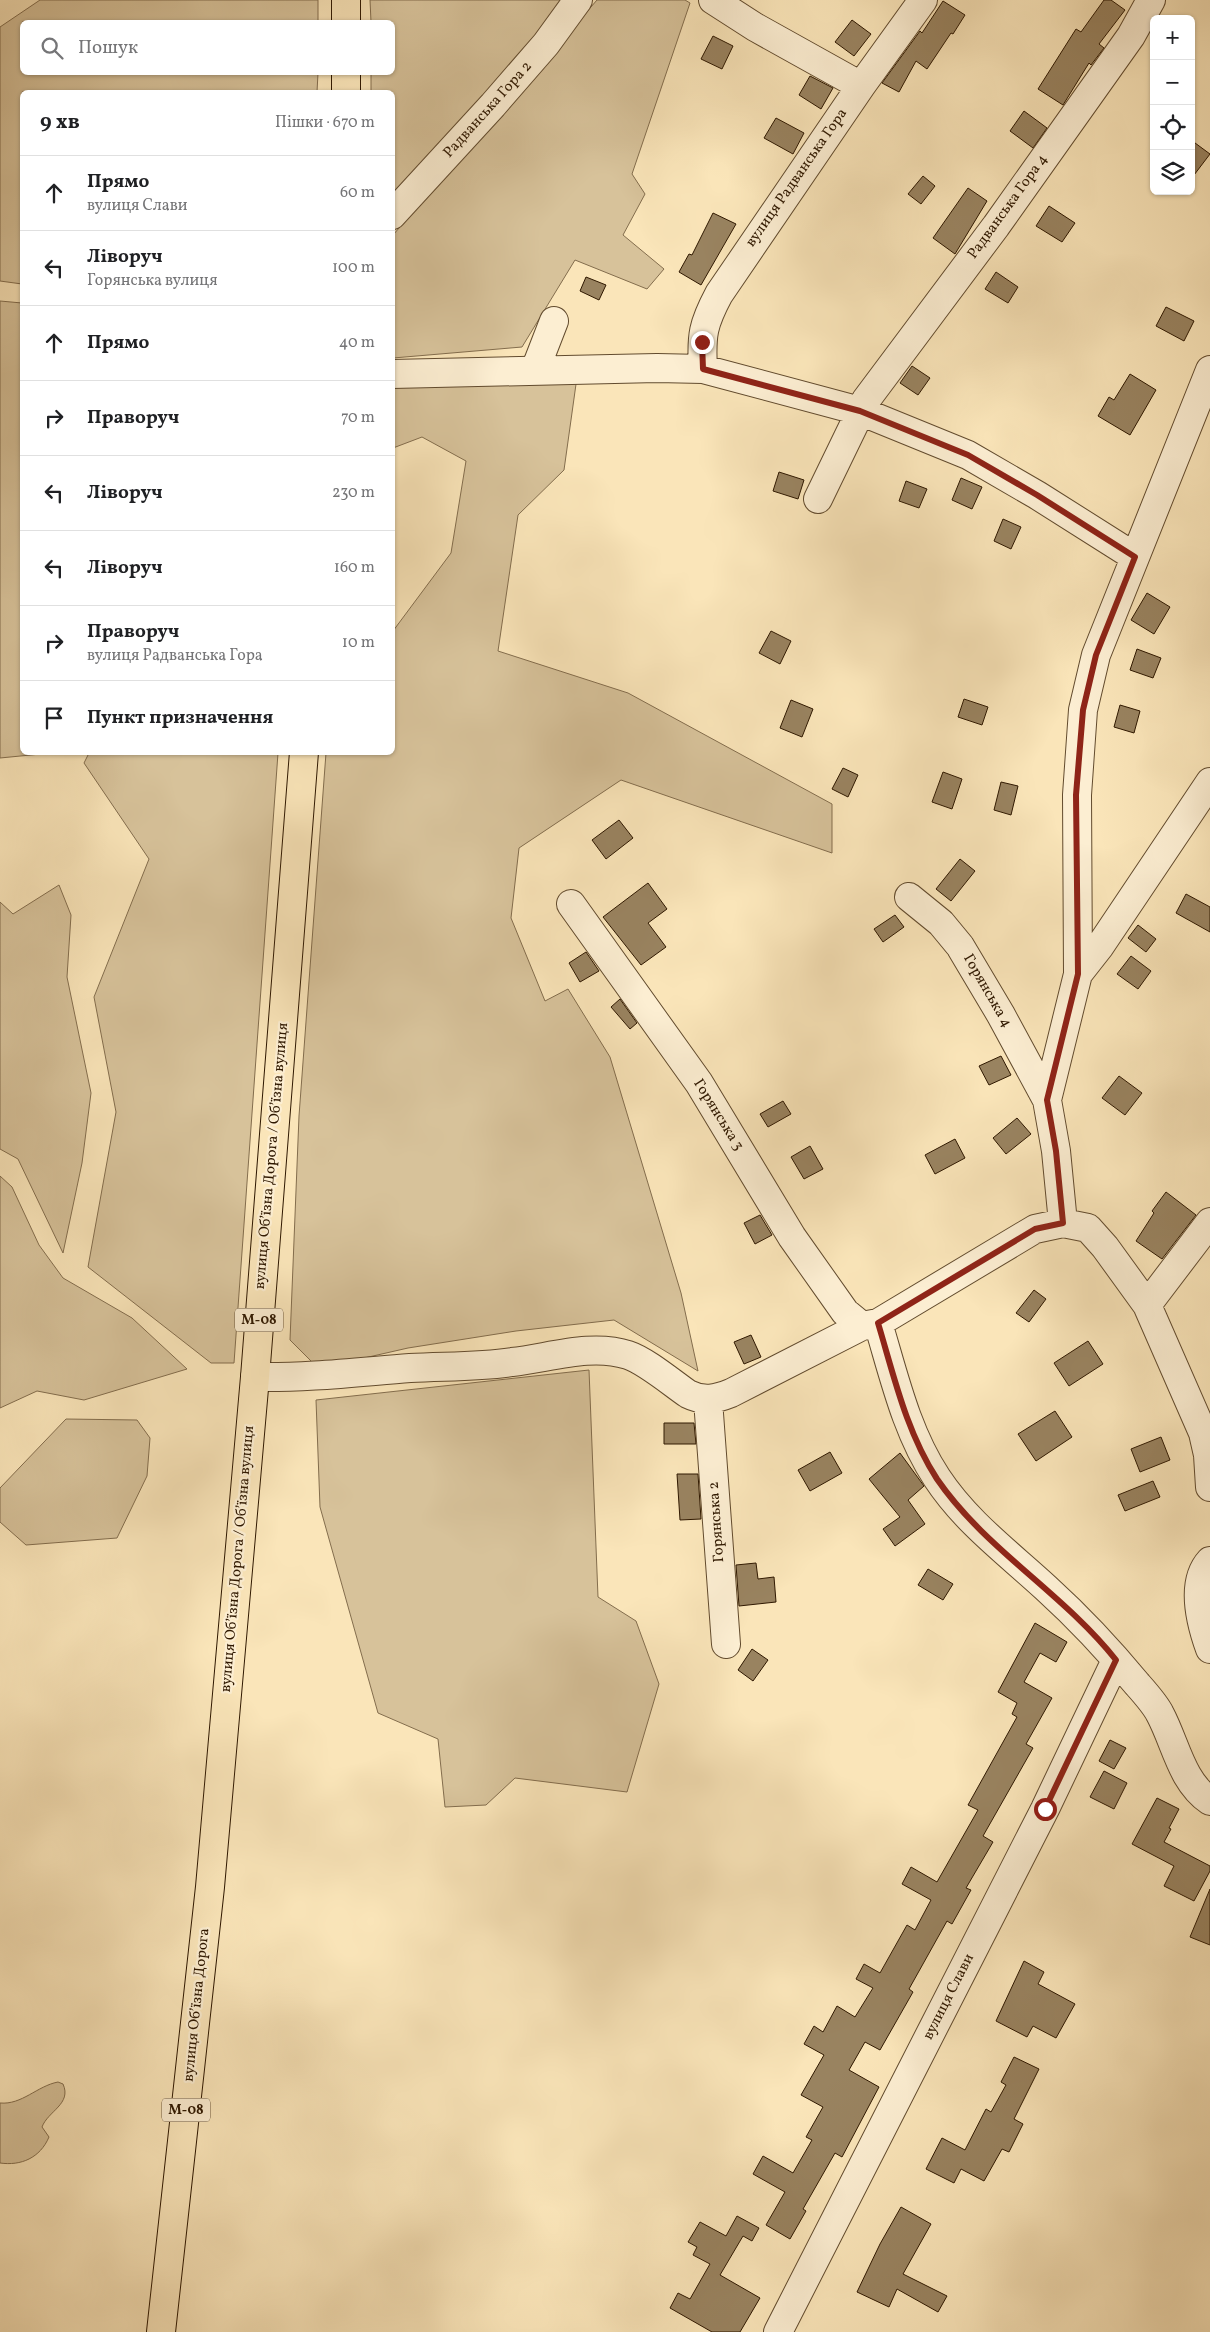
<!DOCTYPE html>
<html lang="uk">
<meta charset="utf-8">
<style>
body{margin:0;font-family:Vollkorn,serif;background:#f2f2f2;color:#202124}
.controls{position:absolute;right:15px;top:15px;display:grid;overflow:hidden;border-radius:8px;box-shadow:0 1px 4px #0004}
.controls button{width:45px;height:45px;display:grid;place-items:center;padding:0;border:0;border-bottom:1px solid #e0e0e0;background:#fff;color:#202124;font:25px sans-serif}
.stop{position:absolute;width:15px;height:15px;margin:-11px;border:4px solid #8f2418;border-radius:50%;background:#fff}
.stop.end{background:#8f2418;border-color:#fff;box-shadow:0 1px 5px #0008}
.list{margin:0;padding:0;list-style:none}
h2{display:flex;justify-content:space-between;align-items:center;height:65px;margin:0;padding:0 20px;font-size:21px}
h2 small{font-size:16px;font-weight:400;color:#757577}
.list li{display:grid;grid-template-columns:32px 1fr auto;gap:15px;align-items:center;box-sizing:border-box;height:75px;padding:0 20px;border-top:1px solid #e0e0e0}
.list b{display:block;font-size:19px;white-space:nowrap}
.list p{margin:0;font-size:16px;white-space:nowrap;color:#757577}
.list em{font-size:16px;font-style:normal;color:#757577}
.icon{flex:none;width:28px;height:28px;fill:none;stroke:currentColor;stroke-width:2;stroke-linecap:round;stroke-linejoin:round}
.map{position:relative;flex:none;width:1210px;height:2332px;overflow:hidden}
.search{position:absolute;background:#fff;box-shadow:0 1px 4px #0004;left:20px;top:20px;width:375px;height:55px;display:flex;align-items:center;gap:12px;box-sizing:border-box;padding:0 18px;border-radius:8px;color:#757577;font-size:19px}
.panel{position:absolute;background:#fff;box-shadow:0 1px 4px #0004;left:20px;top:90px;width:375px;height:665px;border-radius:8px}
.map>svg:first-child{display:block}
.green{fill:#d7c29a;stroke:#836d4d}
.building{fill:#998360;stroke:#2f1800}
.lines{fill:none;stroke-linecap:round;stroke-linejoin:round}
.minor-casing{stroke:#624b2e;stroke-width:30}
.highway-casing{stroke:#2f1800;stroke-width:30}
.minor{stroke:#fceed2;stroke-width:28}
.highway{stroke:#fae5b9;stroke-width:28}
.route{stroke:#8f2418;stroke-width:6}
.labels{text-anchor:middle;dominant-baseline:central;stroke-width:4.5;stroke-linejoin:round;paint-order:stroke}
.shield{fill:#fceed2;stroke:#6c583f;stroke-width:1}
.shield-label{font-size:14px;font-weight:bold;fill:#2f1800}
.street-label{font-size:15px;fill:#2f1800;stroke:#fceed2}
</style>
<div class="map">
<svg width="1210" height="2332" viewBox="0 0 1210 2332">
<rect width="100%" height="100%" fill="#fae5b9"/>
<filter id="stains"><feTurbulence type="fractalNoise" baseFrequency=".004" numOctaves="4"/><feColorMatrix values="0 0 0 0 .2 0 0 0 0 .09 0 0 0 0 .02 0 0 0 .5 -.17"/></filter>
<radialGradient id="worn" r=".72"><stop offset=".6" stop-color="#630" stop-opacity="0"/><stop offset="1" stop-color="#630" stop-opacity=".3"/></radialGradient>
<path class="green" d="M40 0H318V22H22V72L318 73 317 92H22V284L0 281V27Z
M370 0H565L522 58 393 197 392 92H371V73L392 72V22H371Z
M597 0H685L690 3 632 174 645 194 623 235 664 269 647 289 575 260 522 347 393 358V235Z
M0 301 22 303V752L51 753 0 758Z
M577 377 564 470 518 515 498 651 628 693 832 804V853L621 780 519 848 511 918 545 1001 568 989 610 1057 681 1293 698 1371 614 1320 516 1331 408 1348 351 1361 313 1363 290 1340 299 1116 326 753 392 752 393 631 451 553 466 461 422 437 393 448V382Z
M89 753H278L234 1363H211L88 1267 116 1112 94 997 149 859 84 763Z
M59 885 71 915 67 977 91 1093 82 1163 63 1253 18 1159 0 1149V902L13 914Z
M0 1176 12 1187 39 1245 63 1278 132 1318 187 1369 84 1400 37 1391 0 1408Z
M589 1370 598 1597 636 1621 659 1684 627 1792 515 1778 486 1805 445 1807 438 1739 378 1713 320 1507 316 1400Z
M66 1419 137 1420 150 1438 147 1476 117 1538 26 1545 0 1522V1488Z
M58 2082 63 2084C72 2104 48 2111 42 2127L49 2137C40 2158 21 2166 0 2163V2103C22 2105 37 2086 58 2082Z"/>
<path class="building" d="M1104 0H1111L1125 10 1099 44 1104 48 1091 65 1089 63 1063 105 1038 89 1076 29 1081 32Z
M943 1 965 15 953 34 951 33 927 69 916 61 899 92 882 83 920 31 922 33Z
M852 20 871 34 854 56 835 42Z
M713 36 733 46 722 69 701 59Z
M810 76 833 88 821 109 799 95Z
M1024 111 1047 128 1033 148 1010 131Z
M776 118 804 133 793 154 764 138Z
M1191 140 1210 154 1191 179Z
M923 176 935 186 921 204 908 194Z
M968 188 987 201 955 254 933 238Z
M1049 206 1075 223 1062 242 1036 226Z
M713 213 736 224 701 285 679 272 689 254 692 255Z
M996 272 1018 287 1008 303 985 289Z
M586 277 606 285 599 300 580 291Z
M1166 307 1194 321 1184 341 1156 326Z
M912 366 930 378 918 395 900 383Z
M1130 374 1156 390 1130 435 1098 416 1109 397 1114 400Z
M779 472 804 480 798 499 773 491Z
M961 478 982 487 972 509 952 500Z
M906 481 927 489 919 508 899 501Z
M1003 519 1021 527 1011 549 994 541Z
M1147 593 1170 607 1154 634 1131 620Z
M771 631 791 641 780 664 759 653Z
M1137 649 1161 658 1153 678 1130 670Z
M964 699 988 707 982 725 958 717Z
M791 700 813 709 802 737 780 728Z
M1120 705 1140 711 1134 733 1114 727Z
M843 768 858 775 848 797 832 789Z
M943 772 962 779 952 809 932 802Z
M1001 782 1018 786 1011 815 994 810Z
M619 820 633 838 606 859 592 840Z
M960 859 975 871 951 901 936 889Z
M648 883 667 909 648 923 666 947 641 965 603 917Z
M1186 894 1210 907V932L1176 913Z
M895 915 904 927 883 942 874 929Z
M1138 925 1156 939 1146 952 1128 938Z
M586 952 599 971 580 982 569 963Z
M1131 956 1151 971 1138 989 1117 974Z
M620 999 637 1023 630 1029 611 1007Z
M1001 1056 1011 1075 989 1085 979 1066Z
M1119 1076 1142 1093 1125 1115 1102 1098Z
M783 1101 791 1114 768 1127 760 1114Z
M1017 1118 1031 1134 1006 1154 993 1138Z
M955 1139 965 1158 935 1174 925 1155Z
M810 1146 823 1169 804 1179 791 1157Z
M1166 1192 1196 1215 1162 1259 1136 1241 1154 1213 1152 1211Z
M760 1215 772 1235 755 1244 744 1223Z
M1034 1290 1046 1299 1029 1322 1016 1313Z
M751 1335 761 1357 744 1364 734 1342Z
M1088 1341 1103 1364 1069 1386 1054 1363Z
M1055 1411 1072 1437 1036 1461 1018 1434Z
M664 1423H694L696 1444H664Z
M1161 1437 1170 1460 1140 1472 1131 1449Z
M830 1452 842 1473 810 1491 798 1470Z
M900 1453 924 1486 908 1500 925 1524 895 1546 883 1529 900 1517 869 1479Z
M677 1474H698L701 1519 680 1520Z
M1153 1481 1160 1497 1125 1511 1118 1495Z
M756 1563 758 1579 774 1577 776 1602 739 1606 736 1565Z
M928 1569 953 1584 943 1600 918 1585Z
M1035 1623 1067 1642 1056 1662 1040 1653 1024 1682 1052 1698 1026 1744 1033 1748 983 1836 993 1842 966 1888 971 1890 952 1924 947 1921 909 1989 913 1992 880 2050 865 2042 849 2070 879 2087 842 2157 835 2153 803 2209 806 2211 790 2239 766 2225 785 2192 753 2174 763 2156 793 2173 812 2140 806 2137 823 2107 801 2095 824 2055 804 2044 814 2026 823 2032 837 2006 855 2017 873 1988 856 1979 864 1964 880 1973 907 1925 915 1930 931 1900 902 1884 911 1867 937 1882 978 1810 968 1805 1017 1717 1012 1714 1017 1703 998 1692Z
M752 1649 768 1660 753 1681 738 1670Z
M1110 1740 1126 1748 1114 1769 1099 1761Z
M1104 1771 1127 1783 1114 1809 1090 1797Z
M1157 1798 1179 1809 1169 1828 1171 1829 1164 1842 1210 1866V1871L1194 1901 1164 1886 1174 1866 1132 1844Z
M1210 1889V1945L1190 1937Z
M1024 1961 1044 1972 1038 1984 1075 2004 1056 2038 1033 2026 1027 2037 996 2021Z
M1014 2057 1039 2069 1014 2119 1023 2124 1009 2152 1002 2149 984 2181 961 2169 954 2183 926 2169 942 2138 965 2150 986 2109 991 2112 1006 2085 1001 2082Z
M901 2207 931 2224 903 2274 947 2296 938 2312 897 2289 889 2307 857 2292 880 2244Z
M737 2216 759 2228 752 2241 743 2236 720 2275 760 2298 740 2332H712L670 2308 678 2293 690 2299 710 2264 693 2255 697 2247 688 2242 700 2222 726 2236Z"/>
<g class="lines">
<g class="minor-casing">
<path id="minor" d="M713 0 755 27 861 86
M392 215 493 105 546 44 578 0
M703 369C701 335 703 324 719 294L861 86 923 0
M535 370 554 321
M392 374 657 368 703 369 860 411 968 455 1037 495 1135 557
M818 499 866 400 996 226 1131 36 1151 0
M909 897 941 923 960 946 1001 1015 1047 1100
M571 904 699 1083 792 1237 845 1312 862 1326
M1078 974 1100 946 1210 782
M1063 1223 1056 1151 1047 1100 1078 974 1077 795 1083 710 1096 655 1210 370
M1147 1305 1210 1222
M878 1323 1035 1229 1063 1223 1088 1228 1105 1247 1147 1305 1203 1433 1208 1455 1210 1487
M255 1377C307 1378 358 1372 410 1368 444 1366 478 1367 512 1362 549 1358 591 1343 628 1355 646 1361 672 1383 688 1394 704 1402 716 1399 731 1393L862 1326 878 1323C894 1376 906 1431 937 1478 966 1522 1008 1553 1046 1588 1079 1618 1109 1650 1137 1684 1145 1693 1155 1704 1160 1714 1176 1744 1181 1781 1210 1801
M708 1400 726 1644
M1210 1561C1190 1583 1201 1624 1210 1649
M778 2332 1045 1809 1116 1660"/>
</g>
<g class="highway-casing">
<path id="highway" d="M346 22V0
M346 92V72
M161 2332 210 1887 255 1377 304 752"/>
</g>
<use href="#minor" class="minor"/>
<use href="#highway" class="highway"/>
</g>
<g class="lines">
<path class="route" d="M702 342 703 369 860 411 968 455 1037 495 1135 557 1096 655 1083 710 1076 795 1078 974 1047 1100 1056 1151 1063 1223 1035 1229 878 1323C894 1376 906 1431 937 1479 985 1549 1063 1593 1116 1660L1045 1809"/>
</g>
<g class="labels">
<g class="shield">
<rect x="235" y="1308.5" width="48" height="23" rx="4"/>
<rect x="162" y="2098.5" width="48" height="23" rx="4"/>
</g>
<g class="shield-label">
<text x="259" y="1320">М-08</text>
<text x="186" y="2110">М-08</text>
</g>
<g class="street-label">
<text transform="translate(488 110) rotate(-48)">Радванська Гора 2</text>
<text transform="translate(797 178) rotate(-55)">вулиця Радванська Гора</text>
<text transform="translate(1008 207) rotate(-54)">Радванська Гора 4</text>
<text transform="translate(987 991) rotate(60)">Горянська 4</text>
<text transform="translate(718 1115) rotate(58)">Горянська 3</text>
<text transform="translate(272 1156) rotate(-85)">вулиця Обʼїзна Дорога / Обʼїзна вулиця</text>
<text transform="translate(717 1522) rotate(-94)">Горянська 2</text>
<text transform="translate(238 1559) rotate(-85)">вулиця Обʼїзна Дорога / Обʼїзна вулиця</text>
<text transform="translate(949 1997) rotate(-63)">вулиця Слави</text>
<text transform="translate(197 2005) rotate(-84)">вулиця Обʼїзна Дорога</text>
</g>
</g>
<rect width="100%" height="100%" filter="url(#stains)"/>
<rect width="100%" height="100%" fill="url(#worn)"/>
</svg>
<div class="controls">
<button>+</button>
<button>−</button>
<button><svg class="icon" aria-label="locate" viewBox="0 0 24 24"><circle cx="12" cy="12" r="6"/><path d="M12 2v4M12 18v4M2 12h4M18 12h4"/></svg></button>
<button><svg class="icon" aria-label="layers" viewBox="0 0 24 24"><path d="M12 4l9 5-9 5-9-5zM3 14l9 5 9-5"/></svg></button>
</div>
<div class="stop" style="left:1045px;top:1809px"></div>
<div class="stop end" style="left:702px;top:342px"></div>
<div class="search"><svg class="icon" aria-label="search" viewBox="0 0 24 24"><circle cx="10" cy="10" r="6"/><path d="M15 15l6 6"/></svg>Пошук</div>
<section class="panel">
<h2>9 хв<small>Пішки · 670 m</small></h2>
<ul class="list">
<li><svg class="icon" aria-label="ahead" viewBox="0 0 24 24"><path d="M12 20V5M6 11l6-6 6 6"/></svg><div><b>Прямо</b><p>вулиця Слави</p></div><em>60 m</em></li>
<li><svg class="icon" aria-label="left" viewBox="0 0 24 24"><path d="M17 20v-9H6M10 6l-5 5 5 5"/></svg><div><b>Ліворуч</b><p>Горянська вулиця</p></div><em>100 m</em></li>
<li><svg class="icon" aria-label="ahead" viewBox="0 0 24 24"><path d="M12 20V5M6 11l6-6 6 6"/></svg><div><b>Прямо</b></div><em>40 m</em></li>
<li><svg class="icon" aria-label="right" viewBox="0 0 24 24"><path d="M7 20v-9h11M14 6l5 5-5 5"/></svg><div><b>Праворуч</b></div><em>70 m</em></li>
<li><svg class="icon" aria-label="left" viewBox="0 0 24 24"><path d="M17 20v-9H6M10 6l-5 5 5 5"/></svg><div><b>Ліворуч</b></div><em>230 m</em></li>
<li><svg class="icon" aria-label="left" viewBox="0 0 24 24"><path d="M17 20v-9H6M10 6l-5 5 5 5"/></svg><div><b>Ліворуч</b></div><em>160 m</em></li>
<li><svg class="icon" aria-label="right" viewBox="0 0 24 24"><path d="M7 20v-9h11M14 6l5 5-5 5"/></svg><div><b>Праворуч</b><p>вулиця Радванська Гора</p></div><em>10 m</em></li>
<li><svg class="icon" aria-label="arrive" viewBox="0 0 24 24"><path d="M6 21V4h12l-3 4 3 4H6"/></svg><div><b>Пункт призначення</b></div></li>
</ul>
</section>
</div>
